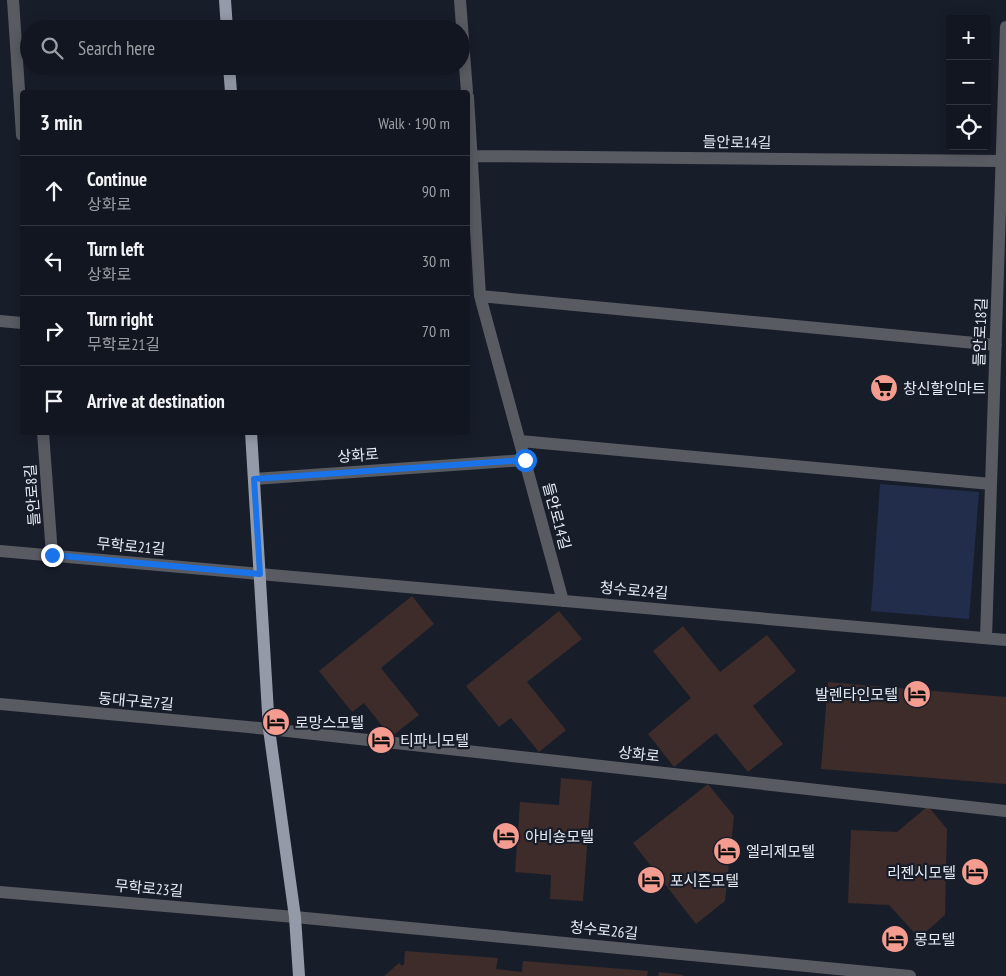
<!DOCTYPE html>
<meta charset="utf-8">
<style>
body{margin:0;font-family:"PT Sans Narrow","Noto Sans KR",sans-serif;background:#1f232d;color:#f1f3f6}
.controls{position:absolute;right:15px;top:15px;display:grid;overflow:hidden;border-radius:5px;box-shadow:0 2px 12px #0003}
.controls button{width:45px;height:45px;display:grid;place-items:center;padding:0;border:0;border-bottom:1px solid #31353e;background:#121620;color:#f1f3f6;font:25px sans-serif}
.stop{position:absolute;width:15px;height:15px;margin:-11px;border:4px solid #1a73e8;border-radius:50%;background:#fff}
.stop.end{background:#1a73e8;border-color:#fff;box-shadow:0 1px 5px #0008}
.list{margin:0;padding:0;list-style:none}
h2{display:flex;justify-content:space-between;align-items:center;height:65px;margin:0;padding:0 20px;font-size:21px}
h2 small{font-size:16px;font-weight:400;color:#9c9fa5}
.list li{display:grid;grid-template-columns:32px 1fr auto;gap:15px;align-items:center;box-sizing:border-box;height:70px;padding:0 20px;border-top:1px solid #31353e}
.list b{display:block;font-size:19px;white-space:nowrap}
.list p{margin:0;font-size:16px;white-space:nowrap;color:#9c9fa5}
.list em{font-size:16px;font-style:normal;color:#9c9fa5}
.icon{flex:none;width:28px;height:28px;fill:none;stroke:currentColor;stroke-width:2;stroke-linecap:round;stroke-linejoin:round}
.map{position:relative;flex:none;width:1006px;height:976px;overflow:hidden}
.search{position:absolute;background:#121620;box-shadow:0 2px 12px #0003;left:20px;top:20px;width:450px;height:55px;display:flex;align-items:center;gap:12px;box-sizing:border-box;padding:0 18px;border-radius:28px;color:#9c9fa5;font-size:19px}
.panel{position:absolute;background:#121620;box-shadow:0 2px 12px #0003;left:20px;top:90px;width:450px;height:345px;border-radius:5px}
.map>svg:first-child{display:block}
.green{fill:#222d4b}
.building{fill:#3d2c29}
.lines{fill:none;stroke-linecap:round;stroke-linejoin:round}
.minor{stroke:#585b62;stroke-width:12}
.major{stroke:#949aa8;stroke-width:12}
.route{stroke:#1a73e8;stroke-width:6}
.labels{text-anchor:middle;dominant-baseline:central;stroke-width:4.5;stroke-linejoin:round;paint-order:stroke}
.street-label{font-size:15px;fill:#e6ebf4;stroke:#181d2a}
.poi-label{font-size:15px;fill:#e6ebf4;stroke:#181d2a;text-anchor:start}
</style>
<div class="map">
<svg width="1006" height="976" viewBox="0 0 1006 976">
<rect width="100%" height="100%" fill="#181d2a"/>
<path class="green" d="M880 484 979 492 969 619 871 611Z"/>
<path class="building" d="M412 596 434 624 381 668 419 715 391 737 364 703 352 712 319 671Z
M559 611 582 639 527 682 566 730 539 752 511 718 499 727 466 686Z
M683 626 720 672 767 635 796 671 753 706 783 744 748 772 716 733 674 767 648 734 691 698 653 651Z
M828 682 1006 697V784L821 769Z
M561 778 592 781 583 901 550 899 551 875 515 872 520 802 559 805Z
M708 784 734 816 725 901 696 924 633 843Z
M928 806 947 829 945 915 919 938 889 905 848 903 851 830 897 832Z
M405 951 498 958 496 969 522 972 523 961 648 971 647 976H384L399 963 402 966 404 964Z
M659 972 683 975V976H658Z"/>
<g class="lines">
<path class="minor" d="M13 0 22 135
M460 0 467 92
M468 97 480 296 563 601
M472 156 1002 161
M480 296 996 345
M0 321 22 323
M43 432 52 555
M520 441 991 484
M254 479 525 460
M0 551 1006 640
M986 638 1006 27
M0 704 269 729 1006 811
M0 892 295 917 910 976"/>
<path class="major" d="M225 0 227 29
M229 66 231 92
M251 432 269 729 295 917 299 976"/>
</g>
<g class="lines">
<path class="route" d="M52 555 260 574 254 479 525 460"/>
</g>
<defs>
<g id="supermarket-disc" transform="scale(1.4375)"><circle r="9.5" fill="#f59c90" stroke="#181d2a"/><path d="M-6-5.5h2.5l.6 2H6L4.5 2H-2.5L-4.4-4H-6ZM-1.5 3.2a1.3 1.3 0 1 0 .1 0ZM3 3.2a1.3 1.3 0 1 0 .1 0Z" fill="#111"/></g>
<g id="hotel-disc" transform="scale(1.4375)"><circle r="9.5" fill="#f59c90" stroke="#181d2a"/><path d="M-6-4.5h1.5V1H6V5H4.5V3h-9V5H-6ZM-4 0a1.8 1.8 0 1 1 3.6 0ZM.5 0V-2.5h3Q6-2.5 6 0Z" fill="#111"/></g>
</defs>
<g fill-rule="evenodd">
<use href="#supermarket-disc" x="884" y="388"/>
<use href="#hotel-disc" x="917" y="694"/>
<use href="#hotel-disc" x="276" y="722"/>
<use href="#hotel-disc" x="381" y="740"/>
<use href="#hotel-disc" x="506" y="836"/>
<use href="#hotel-disc" x="727" y="851"/>
<use href="#hotel-disc" x="975" y="872"/>
<use href="#hotel-disc" x="651" y="880"/>
<use href="#hotel-disc" x="895" y="939"/>
</g>
<g class="labels">
<g class="street-label">
<text transform="translate(737 142) rotate(1)">들안로14길</text>
<text transform="translate(980 332) rotate(-88)">들안로18길</text>
<text transform="translate(358 455) rotate(-4)">상화로</text>
<text transform="translate(32 495) rotate(-94)">들안로8길</text>
<text transform="translate(557 516) rotate(75)">들안로14길</text>
<text transform="translate(131 546) rotate(5)">무학로21길</text>
<text transform="translate(634 590) rotate(5)">청수로24길</text>
<text transform="translate(136 701) rotate(5)">동대구로7길</text>
<text transform="translate(639 754) rotate(6)">상화로</text>
<text transform="translate(149 888) rotate(5)">무학로23길</text>
<text transform="translate(604 930) rotate(6)">청수로26길</text>
</g>
<g class="poi-label">
<text x="903" y="388">창신할인마트</text>
<text x="898" y="694" text-anchor="end">발렌타인모텔</text>
<text x="295" y="722">로망스모텔</text>
<text x="400" y="740">티파니모텔</text>
<text x="525" y="836">아비숑모텔</text>
<text x="746" y="851">엘리제모텔</text>
<text x="956" y="872" text-anchor="end">리젠시모텔</text>
<text x="670" y="880">포시즌모텔</text>
<text x="914" y="939">몽모텔</text>
</g>
</g>
</svg>
<div class="controls">
<button>+</button>
<button>−</button>
<button><svg class="icon" aria-label="locate" viewBox="0 0 24 24"><circle cx="12" cy="12" r="6"/><path d="M12 2v4M12 18v4M2 12h4M18 12h4"/></svg></button>
</div>
<div class="stop" style="left:525px;top:460px"></div>
<div class="stop end" style="left:52px;top:555px"></div>
<div class="search"><svg class="icon" aria-label="search" viewBox="0 0 24 24"><circle cx="10" cy="10" r="6"/><path d="M15 15l6 6"/></svg>Search here</div>
<section class="panel">
<h2>3 min<small>Walk · 190 m</small></h2>
<ul class="list">
<li><svg class="icon" aria-label="ahead" viewBox="0 0 24 24"><path d="M12 20V5M6 11l6-6 6 6"/></svg><div><b>Continue</b><p>상화로</p></div><em>90 m</em></li>
<li><svg class="icon" aria-label="left" viewBox="0 0 24 24"><path d="M17 20v-9H6M10 6l-5 5 5 5"/></svg><div><b>Turn left</b><p>상화로</p></div><em>30 m</em></li>
<li><svg class="icon" aria-label="right" viewBox="0 0 24 24"><path d="M7 20v-9h11M14 6l5 5-5 5"/></svg><div><b>Turn right</b><p>무학로21길</p></div><em>70 m</em></li>
<li><svg class="icon" aria-label="arrive" viewBox="0 0 24 24"><path d="M6 21V4h12l-3 4 3 4H6"/></svg><div><b>Arrive at destination</b></div></li>
</ul>
</section>
</div>
